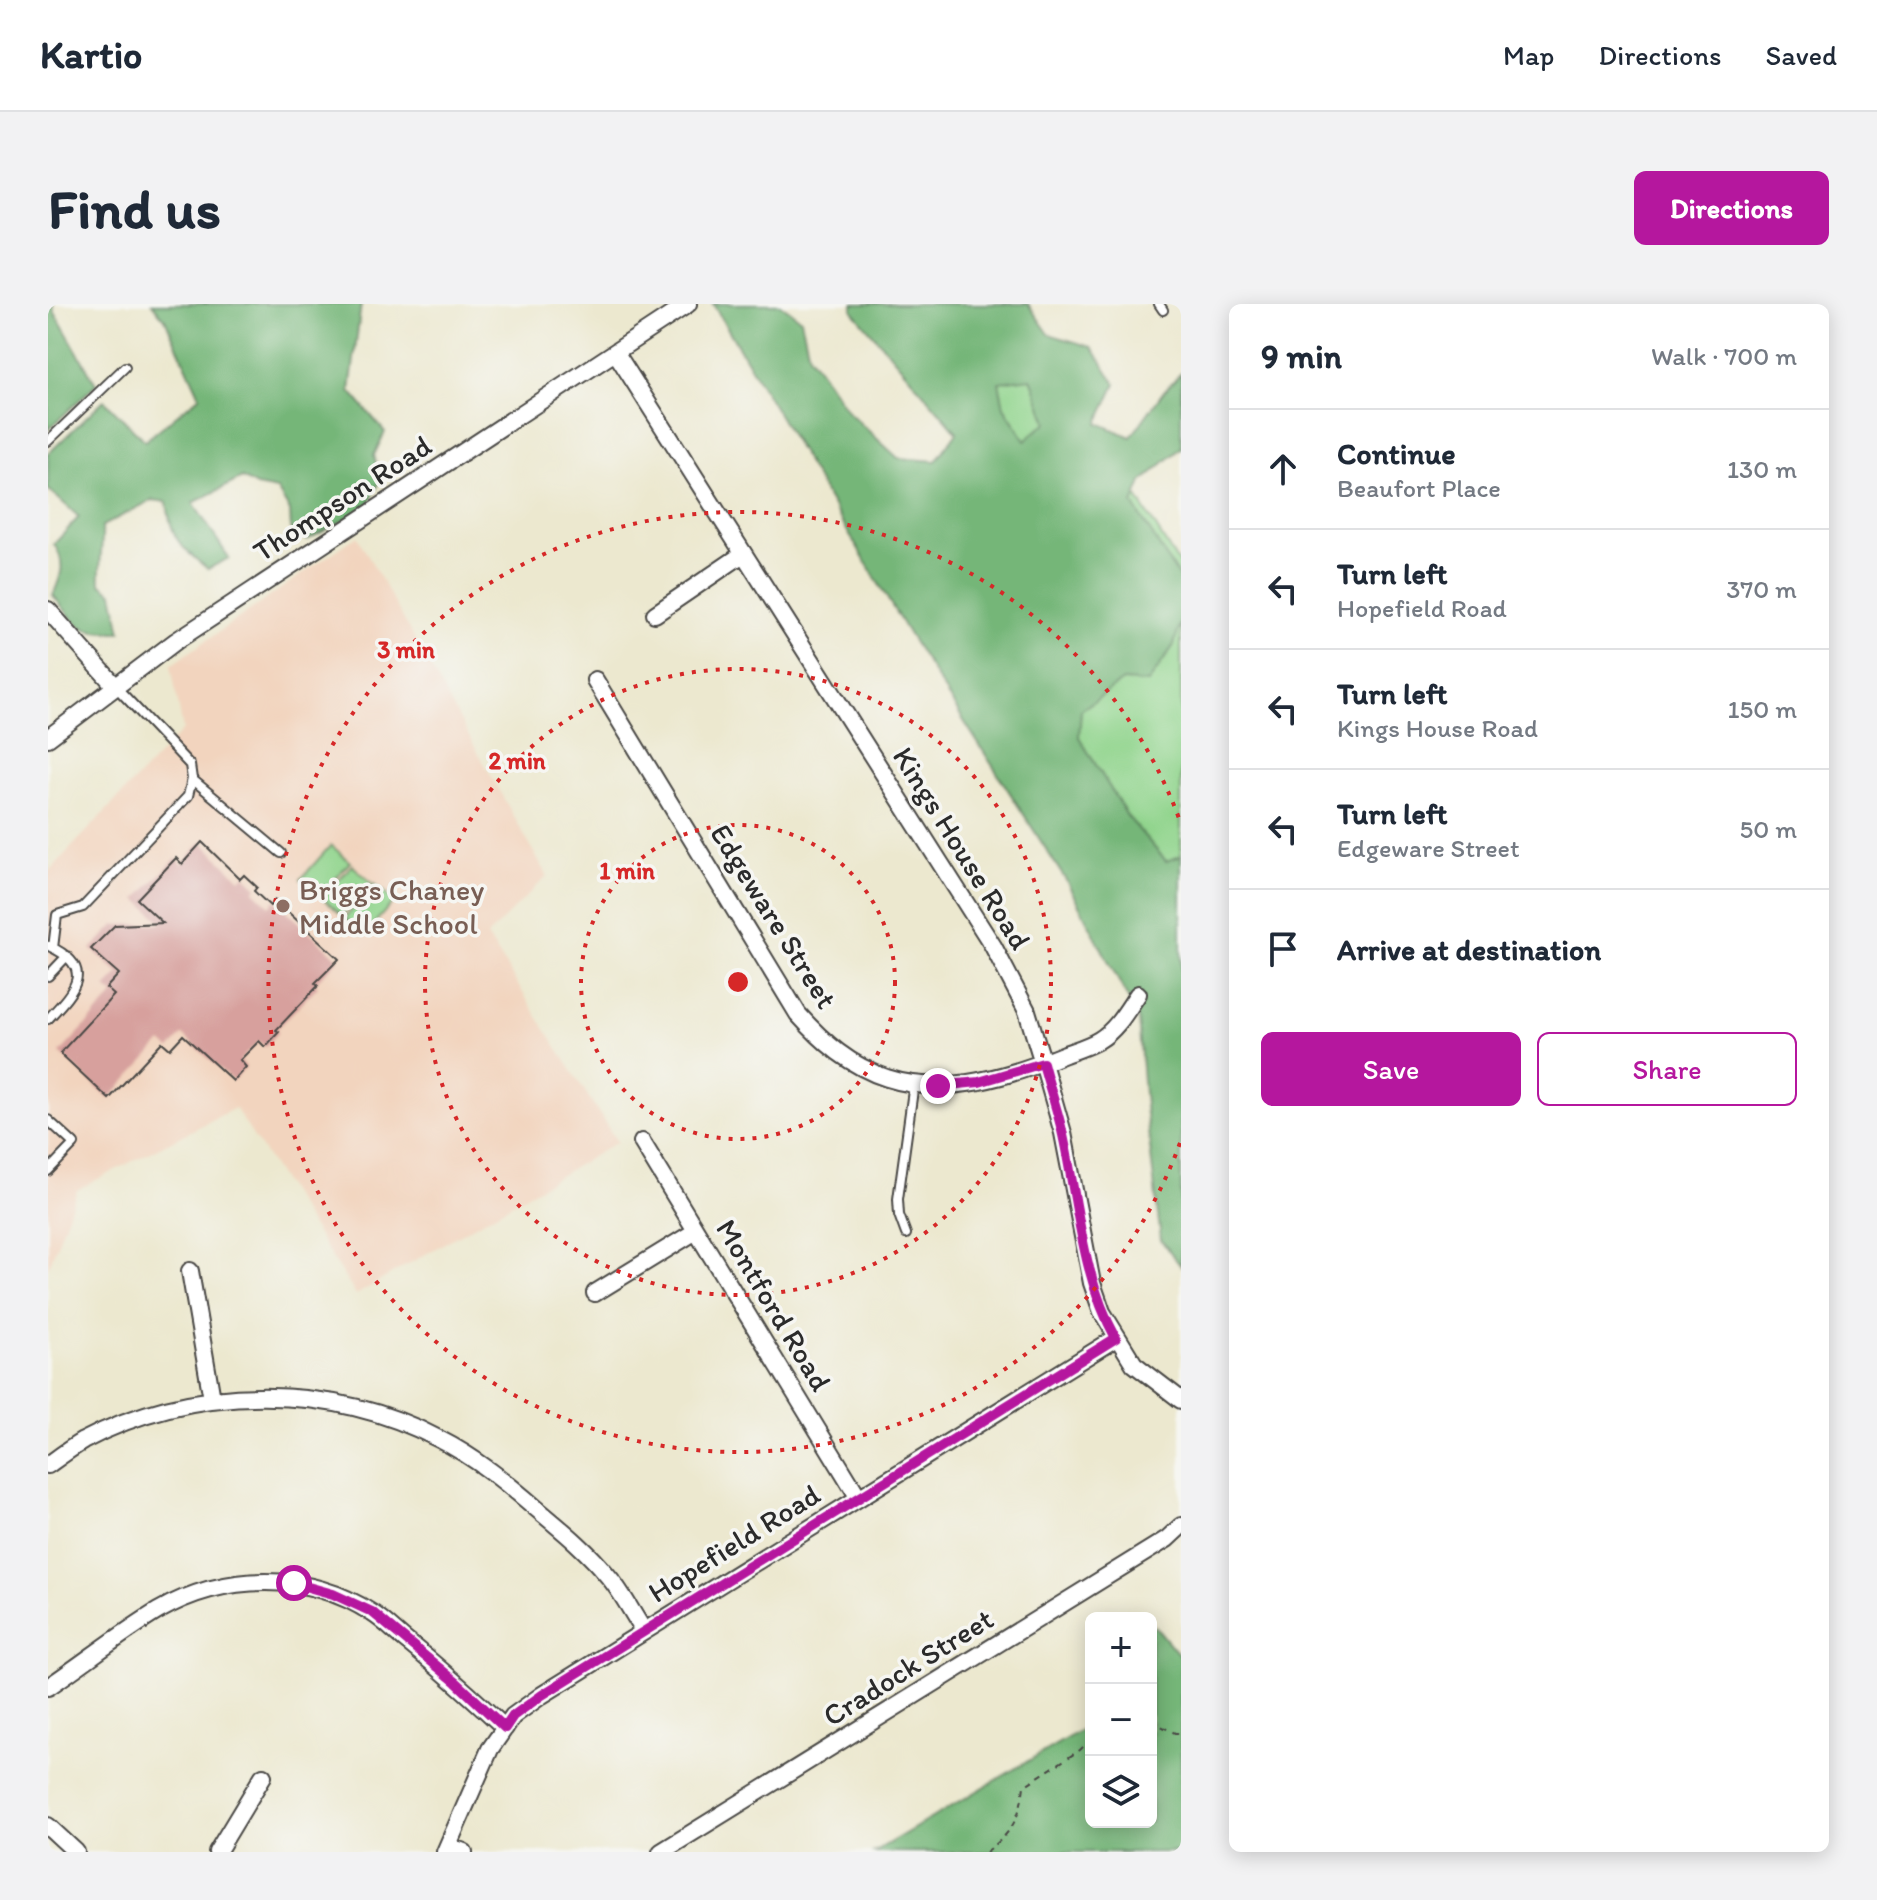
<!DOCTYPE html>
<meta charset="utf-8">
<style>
body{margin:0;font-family:Itim,sans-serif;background:#f2f2f3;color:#1f2937}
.controls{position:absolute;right:24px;bottom:24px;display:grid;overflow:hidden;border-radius:12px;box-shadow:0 4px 20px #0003}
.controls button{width:72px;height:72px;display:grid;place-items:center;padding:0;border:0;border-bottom:2px solid #e0e1e3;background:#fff;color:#1f2937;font:40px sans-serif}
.stop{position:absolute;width:24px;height:24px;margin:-18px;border:6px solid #b5179e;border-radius:50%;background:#fff}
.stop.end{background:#b5179e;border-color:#fff;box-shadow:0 2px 8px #0008}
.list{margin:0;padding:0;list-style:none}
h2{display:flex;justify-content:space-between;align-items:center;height:104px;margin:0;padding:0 32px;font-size:34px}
h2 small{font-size:26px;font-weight:400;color:#747a83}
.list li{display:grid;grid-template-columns:52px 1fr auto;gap:24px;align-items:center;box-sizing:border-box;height:120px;padding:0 32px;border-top:2px solid #e0e1e3}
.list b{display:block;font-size:30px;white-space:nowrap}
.list p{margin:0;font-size:26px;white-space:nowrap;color:#747a83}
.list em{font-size:26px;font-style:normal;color:#747a83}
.actions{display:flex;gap:16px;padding:24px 32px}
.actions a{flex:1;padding:18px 0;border:2px solid #b5179e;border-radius:12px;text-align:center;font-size:28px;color:#b5179e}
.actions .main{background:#b5179e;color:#fff}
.icon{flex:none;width:44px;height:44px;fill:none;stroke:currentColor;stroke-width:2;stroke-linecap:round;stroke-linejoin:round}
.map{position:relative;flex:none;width:1133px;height:1548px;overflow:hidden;border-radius:12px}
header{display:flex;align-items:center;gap:48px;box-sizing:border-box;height:112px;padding:0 40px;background:#fff;border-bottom:2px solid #e0e1e3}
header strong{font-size:38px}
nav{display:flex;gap:44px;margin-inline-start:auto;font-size:28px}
.intro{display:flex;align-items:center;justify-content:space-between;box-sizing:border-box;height:192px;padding:0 48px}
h1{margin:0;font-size:56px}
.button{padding:20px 36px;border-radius:12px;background:#b5179e;color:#fff;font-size:28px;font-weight:700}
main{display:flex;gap:48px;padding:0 48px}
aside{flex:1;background:#fff;border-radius:12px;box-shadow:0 4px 20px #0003}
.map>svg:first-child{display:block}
.built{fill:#f2d4be}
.green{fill:#90d48c;stroke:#5e805c;stroke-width:2}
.forest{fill:#74b678;stroke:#507052;stroke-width:2;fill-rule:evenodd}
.building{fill:#d7a09d}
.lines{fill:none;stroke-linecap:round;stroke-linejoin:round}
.service-casing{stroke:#484744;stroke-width:12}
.minor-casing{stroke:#484744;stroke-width:20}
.path{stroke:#484744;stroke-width:2;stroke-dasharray:6 6;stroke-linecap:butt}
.service{stroke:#fff;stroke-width:8}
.minor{stroke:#fff;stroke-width:16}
.route{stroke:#b5179e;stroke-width:10}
.ring{fill:none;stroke:#d62828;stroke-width:4;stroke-dasharray:4 8}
.education-dot{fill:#8d6e63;stroke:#f6f6f2;stroke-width:3}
.labels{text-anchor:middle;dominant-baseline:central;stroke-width:7;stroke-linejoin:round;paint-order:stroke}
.street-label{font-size:30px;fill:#2b2b2b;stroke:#f6f6f2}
.education-label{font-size:30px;fill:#785e54;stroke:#f6f6f2;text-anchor:start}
.centre{fill:#d62828;stroke:#f6f6f2;stroke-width:4}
.ring-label{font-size:24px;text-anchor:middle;font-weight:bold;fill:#d62828;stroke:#f6f6f2;stroke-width:7;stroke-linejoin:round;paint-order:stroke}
</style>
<header>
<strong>Kartio</strong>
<nav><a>Map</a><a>Directions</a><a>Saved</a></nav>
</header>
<div class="intro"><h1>Find us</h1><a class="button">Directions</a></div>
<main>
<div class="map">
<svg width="1133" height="1548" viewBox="0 0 1133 1548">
<rect width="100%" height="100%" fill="#f6f6f2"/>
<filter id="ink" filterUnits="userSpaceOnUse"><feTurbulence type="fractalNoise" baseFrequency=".0125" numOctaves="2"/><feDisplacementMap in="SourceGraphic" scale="16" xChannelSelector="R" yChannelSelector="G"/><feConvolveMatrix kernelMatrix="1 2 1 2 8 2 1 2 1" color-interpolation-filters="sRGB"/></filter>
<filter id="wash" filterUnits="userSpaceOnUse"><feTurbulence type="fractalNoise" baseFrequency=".006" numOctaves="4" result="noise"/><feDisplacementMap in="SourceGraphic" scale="32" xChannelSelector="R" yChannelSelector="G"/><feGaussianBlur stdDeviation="1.8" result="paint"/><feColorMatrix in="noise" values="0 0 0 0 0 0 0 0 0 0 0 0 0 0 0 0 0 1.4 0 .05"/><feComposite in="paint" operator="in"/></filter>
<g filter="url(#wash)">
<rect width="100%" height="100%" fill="#ece8cf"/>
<path class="built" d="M309 232 499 572 439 632 569 838 308 991 187 804 29 886 0 965V568L135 426 123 361Z"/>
<path class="green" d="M847 0H968L1133 263V804L1116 710 952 461 993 226Z
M283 541 302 558 272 591 253 575Z
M304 561 323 578 294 611 275 594Z
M326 580 346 597 316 631 297 614Z"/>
<path class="forest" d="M0 0H5L6 7 48 80 0 126Z
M104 0H313L302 87 337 128 326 151 332 177 319 204 259 236 243 226 242 207 229 186 208 182 194 174 145 199 181 254 160 265C132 242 123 236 119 198L104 196 54 222C55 241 51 258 52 279L65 289 73 328C29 329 31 323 5 291 14 271 18 259 6 240L31 213 0 185V150L56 96 97 137 152 92 117 15Z
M665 0H732L753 15 761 51 800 108 850 154 888 157 909 128 805 7V0H980L1001 30 1044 43 1068 80 1050 119 1083 133 1116 87 1133 69V144L1094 178 1085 200 1133 277V317L1126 341 1100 379 1075 377 1033 406 1031 433 1079 512 1118 557 1133 552V962L1113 936 1097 802 1090 714 1019 578 861 331ZM983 74 999 118 977 136 956 103 951 78Z
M1107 1322 1133 1353V1548H826L1043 1420V1518H1103V1325Z"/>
<g id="blocks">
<path class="building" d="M154 538 192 575 196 571 209 583 206 587 222 602 227 596 291 655 267 679 270 682 228 726 231 728 217 743 211 737 192 756 198 763 185 777 135 731 122 745 114 738 61 795 12 749 66 691 58 684 71 670 43 645 67 621 115 619 89 595 128 554 134 560Z"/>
</g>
</g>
<g filter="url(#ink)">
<use href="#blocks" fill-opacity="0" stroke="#484744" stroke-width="2"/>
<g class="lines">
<g class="service-casing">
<path id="service" d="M1111 0 1115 6
M0 137 77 63
M144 475 233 549
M5 644 9 611 35 603 140 492 144 475 142 461 68 383
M0 672 19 652
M0 715C26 687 49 664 1 642
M0 816 26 840 0 867
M858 930 851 911 850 895 866 779"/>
</g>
<g class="minor-casing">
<path id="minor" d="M568 49 945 642 979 707 995 759 1015 829 1044 979 1054 1008 1086 1060 1133 1096
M0 306 68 383
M607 310 695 250
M547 376 750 710C775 738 802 762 839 774 897 793 963 772 1017 750 1028 746 1041 742 1051 736 1069 725 1079 706 1090 690
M0 434 128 337 640 0
M594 838 811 1194
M142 967 164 1095
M547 989 648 927
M0 1161C11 1153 23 1144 35 1137 144 1079 282 1078 391 1135 427 1153 459 1179 489 1205 514 1226 539 1246 560 1272 574 1288 584 1309 596 1327
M0 1383C37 1358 72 1330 110 1307 176 1269 260 1267 324 1309 337 1317 349 1330 362 1340 395 1367 426 1395 457 1424
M0 1522 28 1548
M400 1542 416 1548
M169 1548 215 1472
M397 1548 442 1445 465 1412 494 1391 1068 1034
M613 1548 1119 1235 1133 1222"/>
</g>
<path class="path" d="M1103 1417 1127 1429H1133
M938 1548C964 1529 972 1514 976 1482L1032 1446 1043 1435"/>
<use href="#service" class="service"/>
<use href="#minor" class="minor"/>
</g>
</g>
<g class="lines" filter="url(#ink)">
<path class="route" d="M246 1279 285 1290 324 1308 408 1378 457 1424 465 1412 494 1391 1068 1034C1034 973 1030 899 1015 831 1010 807 1001 783 995 759L931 778 890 782"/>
</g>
<g class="ring">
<circle cx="690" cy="678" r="157"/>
<circle cx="690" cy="678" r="313"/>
<path d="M1132 839A470 470 0 1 1 1132 517"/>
</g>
<circle class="education-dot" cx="235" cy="602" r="8"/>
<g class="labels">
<g class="street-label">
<text transform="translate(294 194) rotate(-33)">Thompson Road</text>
<text transform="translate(914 544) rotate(58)">Kings House Road</text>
<text transform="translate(726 612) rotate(58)">Edgeware Street</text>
<text transform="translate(726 1001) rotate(59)">Montford Road</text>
<text transform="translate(686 1239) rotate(-32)">Hopefield Road</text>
<text transform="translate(860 1363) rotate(-32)">Cradock Street</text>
</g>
<g class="education-label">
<text x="251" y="585">Briggs Chaney<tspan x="251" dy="34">Middle School</tspan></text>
</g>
</g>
<circle cx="690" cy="678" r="12" class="centre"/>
<g class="ring-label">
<text x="358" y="354">3 min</text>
<text x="469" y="465">2 min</text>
<text x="579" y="575">1 min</text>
</g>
</svg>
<div class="controls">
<button>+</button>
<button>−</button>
<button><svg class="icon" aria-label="layers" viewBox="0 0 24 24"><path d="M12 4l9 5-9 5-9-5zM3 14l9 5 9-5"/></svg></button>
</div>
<div class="stop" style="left:246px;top:1279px"></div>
<div class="stop end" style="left:890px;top:782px"></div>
</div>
<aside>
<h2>9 min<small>Walk · 700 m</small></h2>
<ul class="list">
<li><svg class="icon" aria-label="ahead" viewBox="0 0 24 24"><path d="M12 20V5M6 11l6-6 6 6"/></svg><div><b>Continue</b><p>Beaufort Place</p></div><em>130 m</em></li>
<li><svg class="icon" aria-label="left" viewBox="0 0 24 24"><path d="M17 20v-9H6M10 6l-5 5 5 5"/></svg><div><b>Turn left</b><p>Hopefield Road</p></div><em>370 m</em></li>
<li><svg class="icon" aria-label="left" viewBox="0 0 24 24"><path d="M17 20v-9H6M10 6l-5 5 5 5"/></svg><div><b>Turn left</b><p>Kings House Road</p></div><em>150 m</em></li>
<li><svg class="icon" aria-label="left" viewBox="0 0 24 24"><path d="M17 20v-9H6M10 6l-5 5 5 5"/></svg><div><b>Turn left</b><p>Edgeware Street</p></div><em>50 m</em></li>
<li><svg class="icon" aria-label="arrive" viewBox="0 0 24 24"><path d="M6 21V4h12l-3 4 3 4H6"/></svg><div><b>Arrive at destination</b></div></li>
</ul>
<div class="actions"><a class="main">Save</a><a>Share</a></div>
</aside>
</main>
